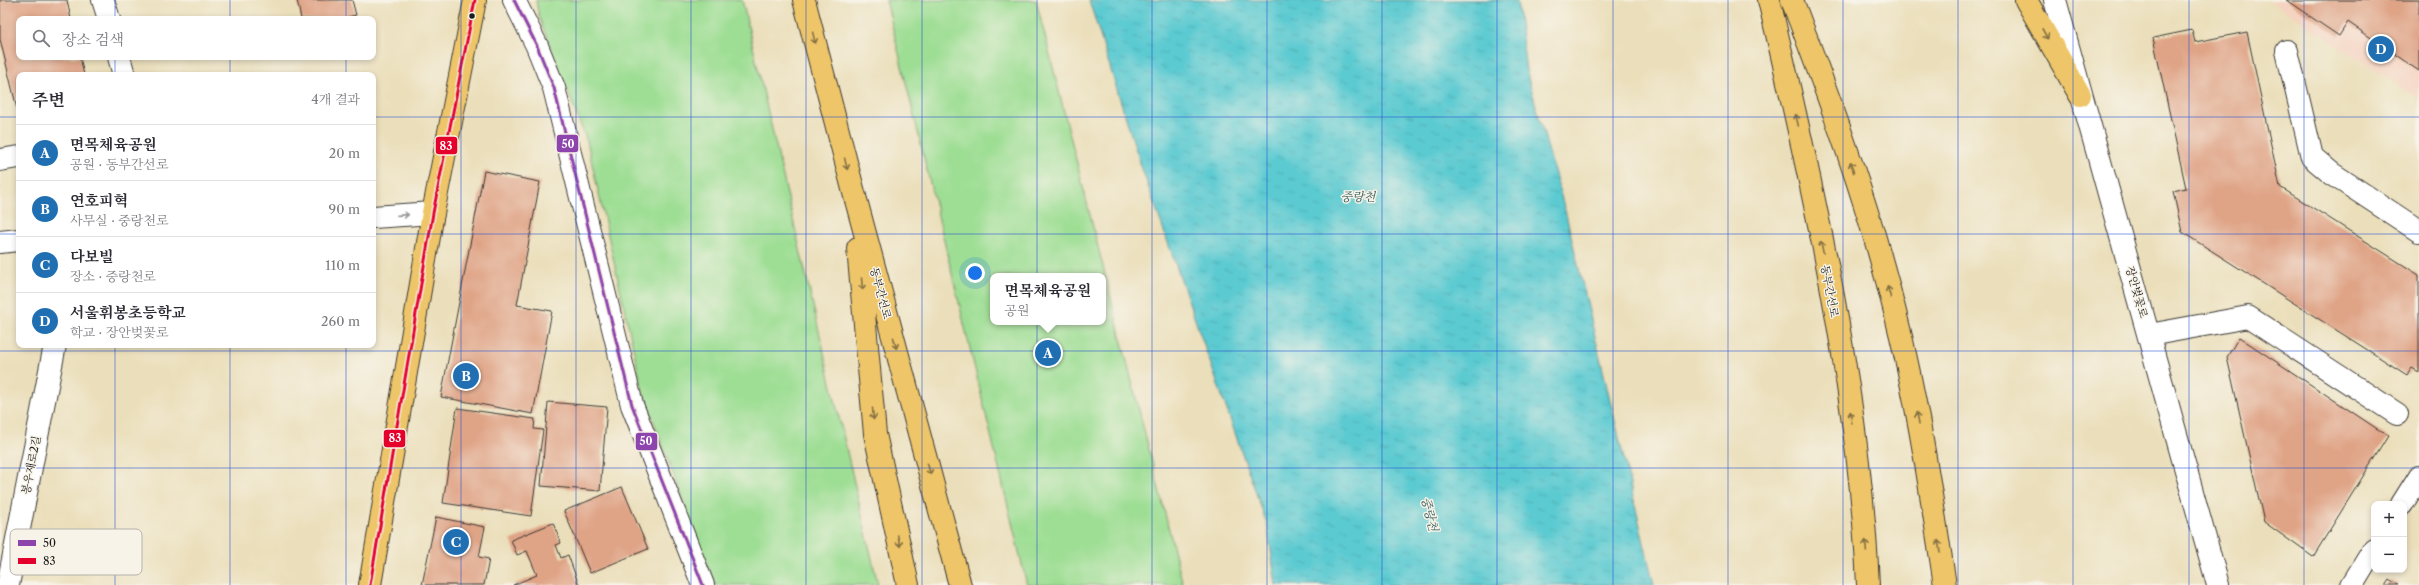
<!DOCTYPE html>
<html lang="ko">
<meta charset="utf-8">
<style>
body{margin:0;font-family:"Libre Caslon Text","Noto Serif KR",serif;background:#f2f2f3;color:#2b2b33}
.controls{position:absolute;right:12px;bottom:12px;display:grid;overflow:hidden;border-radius:8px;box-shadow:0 2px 6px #0003}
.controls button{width:36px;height:36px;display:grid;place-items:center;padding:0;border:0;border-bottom:1px solid #e1e1e2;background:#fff;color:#2b2b33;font:20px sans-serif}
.you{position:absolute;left:975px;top:273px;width:14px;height:14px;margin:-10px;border:3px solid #fff;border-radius:50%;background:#1a73e8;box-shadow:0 0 0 6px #1a73e833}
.badge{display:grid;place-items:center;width:26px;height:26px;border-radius:50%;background:#1f6fb2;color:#fff;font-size:13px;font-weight:700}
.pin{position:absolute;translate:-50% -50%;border:2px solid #fff;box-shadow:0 1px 4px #0006}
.popup{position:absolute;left:990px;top:273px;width:116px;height:52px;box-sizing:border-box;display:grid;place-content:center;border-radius:8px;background:#fff;filter:drop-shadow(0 1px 3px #0005);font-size:13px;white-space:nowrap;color:#7c7c81}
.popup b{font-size:15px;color:#2b2b33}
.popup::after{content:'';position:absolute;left:50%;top:100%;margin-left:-8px;border:8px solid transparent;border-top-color:#fff}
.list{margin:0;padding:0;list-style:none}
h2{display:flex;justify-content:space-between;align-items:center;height:52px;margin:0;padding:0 16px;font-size:17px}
h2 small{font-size:13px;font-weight:400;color:#7c7c81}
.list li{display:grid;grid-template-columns:26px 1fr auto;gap:12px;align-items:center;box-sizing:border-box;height:56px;padding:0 16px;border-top:1px solid #e1e1e2}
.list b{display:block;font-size:15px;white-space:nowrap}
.list p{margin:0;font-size:13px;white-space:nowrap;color:#7c7c81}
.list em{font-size:13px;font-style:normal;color:#7c7c81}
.icon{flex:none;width:22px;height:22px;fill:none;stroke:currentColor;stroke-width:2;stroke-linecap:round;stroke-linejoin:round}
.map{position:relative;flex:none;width:2419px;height:585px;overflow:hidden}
.search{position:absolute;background:#fff;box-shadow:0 2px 6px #0003;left:16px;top:16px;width:360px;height:44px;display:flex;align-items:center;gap:10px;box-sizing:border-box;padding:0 14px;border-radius:8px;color:#7c7c81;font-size:15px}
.panel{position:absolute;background:#fff;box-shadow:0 2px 6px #0003;left:16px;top:72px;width:360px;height:276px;border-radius:8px}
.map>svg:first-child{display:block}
.built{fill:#f5d3c1}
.green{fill:#9ede94;stroke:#5d7d58;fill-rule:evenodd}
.water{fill:url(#water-ripples);stroke:#3c7376}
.building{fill:#dfa385}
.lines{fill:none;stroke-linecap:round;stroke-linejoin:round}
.minor-casing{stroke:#3b3934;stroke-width:24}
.major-casing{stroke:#3b3934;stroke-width:24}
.highway-casing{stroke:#3b3934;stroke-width:24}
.minor{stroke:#fff;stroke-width:22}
.major{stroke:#eec569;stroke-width:22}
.highway{stroke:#eec569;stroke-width:22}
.bus-1-casing{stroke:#f7f3e8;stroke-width:6}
.bus-2-casing{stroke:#f7f3e8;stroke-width:6}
.bus-1{stroke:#8e44ad;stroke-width:3}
.bus-2{stroke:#e4002b;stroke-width:3}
.oneway{stroke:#857042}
.oneway2{stroke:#999}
.grid{fill:none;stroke:#1d4ed8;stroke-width:1;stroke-opacity:0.55}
.bus-dot{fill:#1c1c1c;stroke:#f7f3e8;stroke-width:1.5}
.labels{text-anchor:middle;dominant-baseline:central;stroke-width:3;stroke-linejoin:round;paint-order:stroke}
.street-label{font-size:11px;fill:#1c1c1c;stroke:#f7f3e8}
.water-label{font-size:12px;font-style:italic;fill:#32595b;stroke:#f7f3e8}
.key{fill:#f7f3e8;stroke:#b5b2ab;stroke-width:1}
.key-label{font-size:11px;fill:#1c1c1c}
.line-badge{stroke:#f7f3e8;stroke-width:1.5}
.badge-label{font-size:11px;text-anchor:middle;font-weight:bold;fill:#fff}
</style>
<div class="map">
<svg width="2419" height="585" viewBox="0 0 2419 585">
<defs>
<pattern id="water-ripples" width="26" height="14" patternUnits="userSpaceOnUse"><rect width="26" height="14" fill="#5ccad1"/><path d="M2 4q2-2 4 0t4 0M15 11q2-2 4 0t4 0" fill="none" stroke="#4fadb3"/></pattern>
</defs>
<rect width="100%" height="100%" fill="#f7f3e8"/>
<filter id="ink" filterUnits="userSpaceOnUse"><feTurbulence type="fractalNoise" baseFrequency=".025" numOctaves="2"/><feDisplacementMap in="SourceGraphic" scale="8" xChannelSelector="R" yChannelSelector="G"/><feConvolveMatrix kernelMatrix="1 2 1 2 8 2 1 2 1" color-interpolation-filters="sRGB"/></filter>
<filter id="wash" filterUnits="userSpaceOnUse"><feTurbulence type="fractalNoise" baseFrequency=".012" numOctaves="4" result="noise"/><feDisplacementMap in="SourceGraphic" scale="16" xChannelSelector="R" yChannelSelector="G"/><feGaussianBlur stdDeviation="0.9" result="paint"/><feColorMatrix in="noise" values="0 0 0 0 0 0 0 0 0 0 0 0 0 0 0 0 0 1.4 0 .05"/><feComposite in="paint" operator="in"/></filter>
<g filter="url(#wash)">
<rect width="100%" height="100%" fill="#ebdfbb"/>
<path class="built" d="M2269 0H2419V98Z"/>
<path class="green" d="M536 0H742L878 585H714L643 392 587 141 539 17Z
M886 0H1036L1183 585H1027ZM993 276H1103V322H993Z"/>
<path class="water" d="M1089 0H1517L1526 70 1565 210 1654 585H1276L1267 524 1140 163Z"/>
<g id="blocks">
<path class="building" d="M0 0H67L71 19H19V57H80L84 75H19V117L0 39Z
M297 0H352L356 15 340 19H301Z
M2286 0H2419V71L2348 22 2339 36Z
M2192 30 2195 42 2247 32 2280 187 2419 275V372L2412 368 2407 375 2182 232 2173 191 2186 188 2153 38Z
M484 171 540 182 517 305 552 311 533 414 441 397Z
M2239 337 2388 436 2313 557 2264 522 2227 357Z
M548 402 607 407 600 491 541 486Z
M457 408 535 419 534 429 543 430 531 516 443 503Z
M622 487 648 549 590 573 564 511Z
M436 517 485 527 479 557 489 559 484 585H422Z
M553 523 561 543 556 545 561 558 568 555 579 585H513L537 575 527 551 517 555 511 540Z
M2390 579 2399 585H2386Z"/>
</g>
</g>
<g filter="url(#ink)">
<use href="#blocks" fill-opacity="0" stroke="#3b3934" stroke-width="1"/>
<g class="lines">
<g class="minor-casing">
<path id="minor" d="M103 0 109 19
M514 0 537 46 554 88 632 405 703 585
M2055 0 2218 585
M2287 51 2312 157 2331 173 2419 231
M119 57 124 75
M0 160 19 157
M373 217 433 213
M0 242 19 240
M2149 335 2248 317 2397 414
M2402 504 2419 477
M8 585 55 345
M2352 585 2374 549"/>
</g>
<g class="major-casing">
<path id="major" d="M2026 0 2080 95
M370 585 433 213 475 0"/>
</g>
<g class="highway-casing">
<path id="highway" d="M804 0 853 189 960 585
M1769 0C1814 192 1859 388 1868 585
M1792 0C1831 102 1869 206 1895 312 1918 402 1931 494 1945 585
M858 248 875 434 908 585"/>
</g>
<use href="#minor" class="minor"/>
<use href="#major" class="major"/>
<use href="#highway" class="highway"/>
<g class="bus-1-casing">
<path id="bus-1" d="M514 0 537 46 554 88 632 405 703 585"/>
</g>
<g class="bus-2-casing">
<path id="bus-2" d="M370 585 433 213 475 0"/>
</g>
<use href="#bus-1" class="bus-1"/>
<use href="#bus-2" class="bus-2"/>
</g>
<defs><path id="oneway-shaft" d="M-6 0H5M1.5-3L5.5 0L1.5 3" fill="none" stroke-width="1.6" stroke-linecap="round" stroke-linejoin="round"/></defs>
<g class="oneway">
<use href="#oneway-shaft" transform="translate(2045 34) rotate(61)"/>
<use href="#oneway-shaft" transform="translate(814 38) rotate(76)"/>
<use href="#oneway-shaft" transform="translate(1797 120) rotate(-103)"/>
<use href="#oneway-shaft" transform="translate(846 164) rotate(76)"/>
<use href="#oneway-shaft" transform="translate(1852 167) rotate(-106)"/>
<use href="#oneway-shaft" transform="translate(1822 247) rotate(-101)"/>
<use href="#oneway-shaft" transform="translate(862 284) rotate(85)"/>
<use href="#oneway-shaft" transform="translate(1889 292) rotate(-106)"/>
<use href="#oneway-shaft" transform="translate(895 343) rotate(75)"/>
<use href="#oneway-shaft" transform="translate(873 414) rotate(85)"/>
<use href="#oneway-shaft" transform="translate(1851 417) rotate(-98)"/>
<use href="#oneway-shaft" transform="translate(1918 418) rotate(-100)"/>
<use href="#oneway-shaft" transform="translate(929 469) rotate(75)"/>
<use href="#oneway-shaft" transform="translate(899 541) rotate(77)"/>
<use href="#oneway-shaft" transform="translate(1866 546) rotate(-93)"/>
<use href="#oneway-shaft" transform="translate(1939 546) rotate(-99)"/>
</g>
<use class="oneway2" href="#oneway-shaft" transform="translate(403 215) rotate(-4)"/>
</g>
<path class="grid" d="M115 0V19M230 0V19M346 0V19M461 0V585M576 0V585M691 0V585M806 0V585M922 0V585M1037 0V585M1152 0V585M1267 0V585M1382 0V585M1497 0V585M1613 0V585M1728 0V585M1843 0V585M1958 0V585M2073 0V585M2189 0V585M2304 0V585M115 57V75M230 57V75M346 57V75M0 117H19M373 117H2419M0 234H19M373 234H2419M115 345V585M230 345V585M346 345V585M0 351H2419M0 468H2419"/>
<circle class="bus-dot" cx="472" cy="16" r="3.5"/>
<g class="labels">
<g class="street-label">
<text transform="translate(1830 291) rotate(79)">동부간선로</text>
<text transform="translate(2137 292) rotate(74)">장안벚꽃로</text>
<text transform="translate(881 293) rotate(75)">동부간선로</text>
<text transform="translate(31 465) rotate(-79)">봉우재로2길</text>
</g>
<g class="water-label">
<text x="1358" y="196">중랑천</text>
<text transform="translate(1430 514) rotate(76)">중랑천</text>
</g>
</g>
<rect x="10" y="529" width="132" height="46" rx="6" class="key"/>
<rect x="18" y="540" width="18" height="6" fill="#8e44ad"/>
<rect x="18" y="558" width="18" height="6" fill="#e4002b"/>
<g class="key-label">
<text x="43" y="547">50</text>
<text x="43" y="565">83</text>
</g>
<g class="line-badge">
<rect x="556" y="134" width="23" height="19" rx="4" fill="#8e44ad"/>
<rect x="435" y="136" width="23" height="19" rx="4" fill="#e4002b"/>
<rect x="383" y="429" width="23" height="19" rx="4" fill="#e4002b"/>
<rect x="635" y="432" width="23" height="19" rx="4" fill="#8e44ad"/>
</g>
<g class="badge-label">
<text x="568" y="148">50</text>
<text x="446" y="150">83</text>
<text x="395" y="442">83</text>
<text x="646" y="445">50</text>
</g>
</svg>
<div class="controls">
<button>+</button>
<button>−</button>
</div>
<div class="you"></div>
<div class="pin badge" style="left:1048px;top:353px">A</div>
<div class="popup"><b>면목체육공원</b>공원</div>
<div class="pin badge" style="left:466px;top:376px">B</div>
<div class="pin badge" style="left:456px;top:542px">C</div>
<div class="pin badge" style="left:2381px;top:49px">D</div>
<div class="search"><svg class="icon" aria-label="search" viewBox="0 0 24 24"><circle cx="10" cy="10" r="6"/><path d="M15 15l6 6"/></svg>장소 검색</div>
<section class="panel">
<h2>주변<small>4개 결과</small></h2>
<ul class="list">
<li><span class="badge">A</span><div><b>면목체육공원</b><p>공원 · 동부간선로</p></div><em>20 m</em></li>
<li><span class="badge">B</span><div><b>연호피혁</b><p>사무실 · 중랑천로</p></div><em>90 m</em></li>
<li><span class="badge">C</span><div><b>다보빌</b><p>장소 · 중랑천로</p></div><em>110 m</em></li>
<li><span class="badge">D</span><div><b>서울휘봉초등학교</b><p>학교 · 장안벚꽃로</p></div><em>260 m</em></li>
</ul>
</section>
</div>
